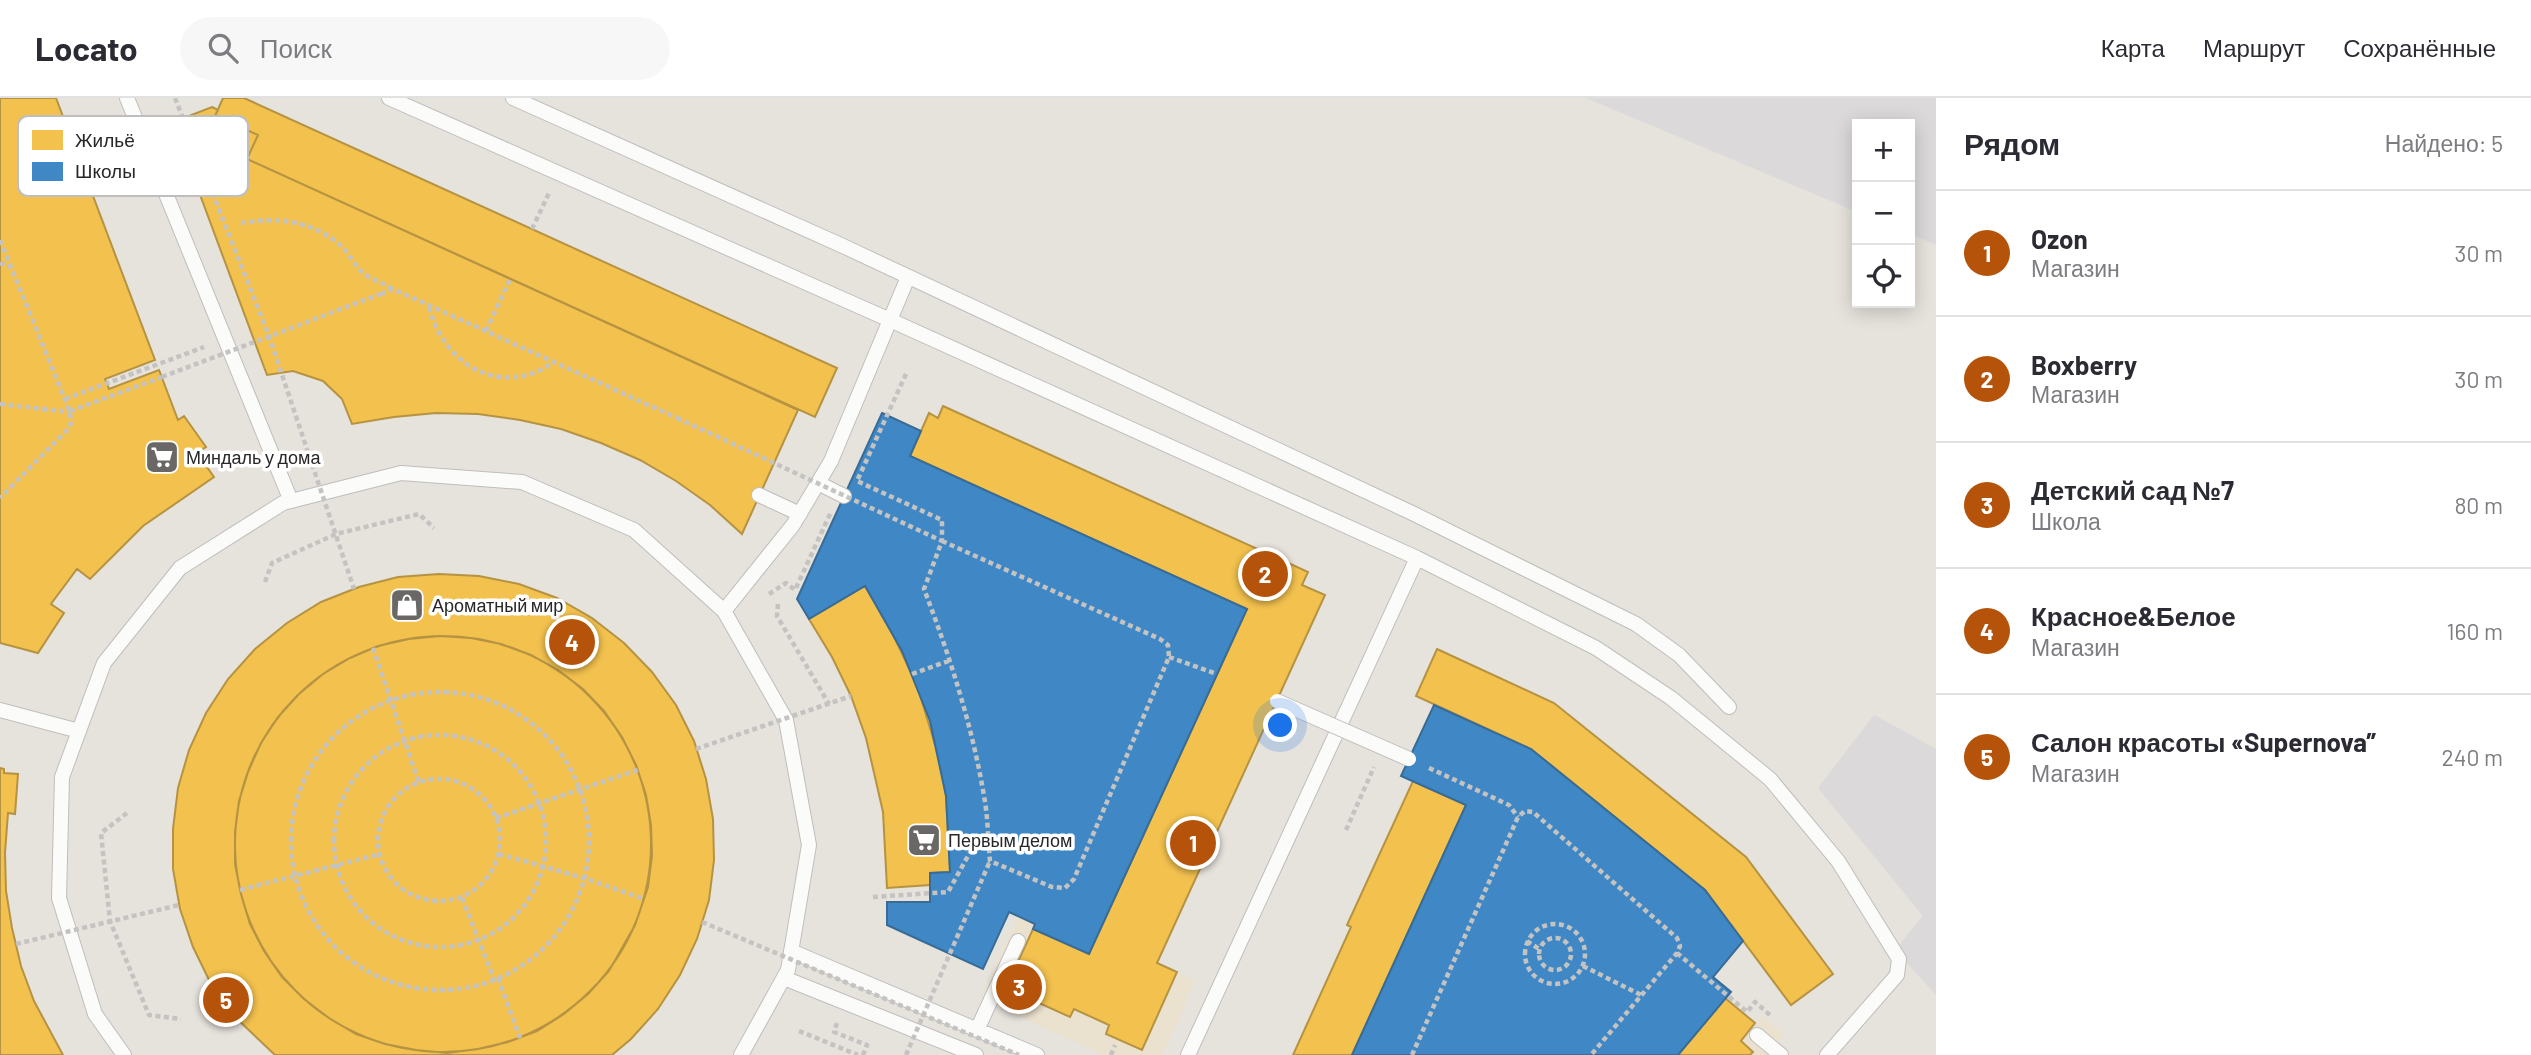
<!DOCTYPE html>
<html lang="ru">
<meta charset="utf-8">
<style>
body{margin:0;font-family:Barlow,sans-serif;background:#f7f7f7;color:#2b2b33}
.controls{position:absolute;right:21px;top:21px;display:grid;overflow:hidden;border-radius:0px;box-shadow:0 4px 18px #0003}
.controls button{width:63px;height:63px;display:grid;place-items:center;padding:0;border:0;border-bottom:2px solid #e1e1e2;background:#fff;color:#2b2b33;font:35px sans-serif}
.you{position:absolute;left:1281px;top:628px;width:24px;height:24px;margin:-18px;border:5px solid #fff;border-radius:50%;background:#1a73e8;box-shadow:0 0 0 10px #1a73e833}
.badge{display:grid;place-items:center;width:46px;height:46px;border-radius:50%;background:#b45309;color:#fff;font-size:23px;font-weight:700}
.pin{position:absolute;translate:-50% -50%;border:4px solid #fff;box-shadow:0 2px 7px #0006}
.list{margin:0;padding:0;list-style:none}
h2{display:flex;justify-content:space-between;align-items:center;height:91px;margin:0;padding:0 28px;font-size:30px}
h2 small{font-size:23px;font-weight:400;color:#7c7c81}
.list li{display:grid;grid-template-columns:46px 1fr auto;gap:21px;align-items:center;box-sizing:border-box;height:126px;padding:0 28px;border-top:2px solid #e1e1e2}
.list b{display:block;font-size:26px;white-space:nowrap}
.list p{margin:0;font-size:23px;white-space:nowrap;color:#7c7c81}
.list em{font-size:23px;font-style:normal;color:#7c7c81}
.icon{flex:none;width:38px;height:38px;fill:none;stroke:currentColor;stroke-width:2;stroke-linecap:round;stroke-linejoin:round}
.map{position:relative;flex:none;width:1936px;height:957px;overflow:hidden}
header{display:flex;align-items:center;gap:42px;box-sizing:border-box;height:98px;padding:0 35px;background:#fff;border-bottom:2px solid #e1e1e2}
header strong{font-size:33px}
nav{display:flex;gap:38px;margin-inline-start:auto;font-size:24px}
.search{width:490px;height:63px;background:#f7f7f7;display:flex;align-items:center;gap:18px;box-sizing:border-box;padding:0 24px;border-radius:38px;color:#7c7c81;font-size:26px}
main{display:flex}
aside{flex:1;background:#fff}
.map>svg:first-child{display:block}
.industrial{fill:#dcd9db}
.education{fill:#ebe1cf}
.green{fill:#c6e4b2}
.homes{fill:#f2c14e;stroke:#b59342;stroke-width:2;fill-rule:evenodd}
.schools{fill:#3f88c5;stroke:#386b96;stroke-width:2}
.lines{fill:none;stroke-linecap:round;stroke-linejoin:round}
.service-casing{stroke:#bfbebe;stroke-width:16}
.path{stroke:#c4c3c2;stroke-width:4.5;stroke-dasharray:5 3.5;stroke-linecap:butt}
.service{stroke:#fbfbfa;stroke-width:14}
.service-bridge-casing{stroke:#bfbebe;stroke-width:16;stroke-linecap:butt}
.path-bridge{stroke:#c4c3c2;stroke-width:4.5;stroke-dasharray:5 3.5;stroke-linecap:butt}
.service-bridge{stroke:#fbfbfa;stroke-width:14}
.labels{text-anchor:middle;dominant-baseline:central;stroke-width:7;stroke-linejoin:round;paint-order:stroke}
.poi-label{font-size:18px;fill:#272727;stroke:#fff;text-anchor:start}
.key{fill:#fff;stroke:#bebebe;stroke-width:2}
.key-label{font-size:19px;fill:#272727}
</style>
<header>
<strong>Locato</strong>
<div class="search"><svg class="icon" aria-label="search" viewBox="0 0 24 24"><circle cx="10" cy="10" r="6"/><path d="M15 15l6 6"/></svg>Поиск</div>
<nav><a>Карта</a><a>Маршрут</a><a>Сохранённые</a></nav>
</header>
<main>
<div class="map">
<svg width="1936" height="957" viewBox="0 0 1936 957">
<rect width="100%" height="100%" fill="#e6e2dc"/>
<path class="industrial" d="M1586 0H1936V147L1910 136V26H1857V114Z
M1874 617 1936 651V897L1895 852 1923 818 1818 690Z"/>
<path class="education" d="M1018 818 1035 826 1033 830 1048 899 1125 934 1157 865 1196 883 1162 957H1104L1013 916 1012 907 984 894Z
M1711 918 1755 925 1762 918 1784 936 1766 957H1750L1753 953Z"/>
<path class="green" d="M455 650a28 28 0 1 1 56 0a28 28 0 1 1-56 0Z
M319 699a22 22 0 1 1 44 0a22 22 0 1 1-44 0Z
M387 742a52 52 0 1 1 104 0a52 52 0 1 1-104 0Z
M537 740a17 17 0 1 1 34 0a17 17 0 1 1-34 0Z
M502 803a22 22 0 1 1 44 0a22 22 0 1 1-44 0Z
M368 838a26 26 0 1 1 52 0a26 26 0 1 1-52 0Z"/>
<path class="homes" d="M0 0H56L155 262 105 281 109 291 159 272 178 322 184 318 206 349 197 355 214 379 143 428 90 481 77 471 51 506 64 515 38 555 0 545Z
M223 0H244L837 270 815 319 247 61 258 37 215 18Z
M212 9 218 12 215 18 258 37 247 61 798 312 742 436 710 407 676 383 640 362 601 345 561 331 520 322 478 316 436 315 394 319 352 326 342 301 323 283 293 273 267 277 173 24Z
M943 308 1308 474 1302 487 1325 497 1157 865 1177 874 1142 952 1106 936 1109 927 1074 911 1070 919 1006 890 1033 831 1089 856 1247 511 910 358 929 315 938 320Z
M439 476 479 478 519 486 557 500 592 520 624 545 652 574 676 607 694 643 706 681 713 721 714 762 709 802 697 841 680 877 658 911 631 941 612 957H275L234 918 211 886 193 849 180 811 173 771V731L178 690 189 652 206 615 228 581 255 551 287 525 321 504 359 489 398 479ZM440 538 471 540 501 546 531 557 558 572 583 591 604 613 622 639 636 667 646 697 651 727 652 758 648 789 635 827 609 873 588 896 564 916 537 933 508 944 478 951 447 955 416 952 385 946 356 936 329 920 304 901 282 879 264 853 250 826 241 796 235 766V734L239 703 248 674 261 645 278 619 299 596 323 576 350 560 378 548 409 541Z
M865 488 885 520 917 587 939 660 946 698 950 774 930 775V787L887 790 883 714 866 640 851 598 832 559 809 521Z
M235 746a208 208 0 1 1 416 0a208 208 0 1 1-416 0Z
M1437 551 1554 605 1746 759 1833 876 1791 907 1705 792 1531 651 1416 598Z
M1073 595 1108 612 1096 637 1061 620Z
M0 670 4 671V675L18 676 15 716 8 715 5 755 6 793 12 830 21 868 34 903 63 957H0Z
M1413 683 1466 707 1352 957H1293L1351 829 1347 827Z
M1548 896 1578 919 1562 940 1532 917Z
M1725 900 1755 925 1741 943 1753 954 1750 957H1678Z"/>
<path class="schools" d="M882 315 921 333 910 358 1247 511 1089 856 1033 831 1035 826 1009 814 983 871 887 827V804H930V775L950 774 946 698 930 623 902 553 865 488 809 521 797 501Z
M1434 607 1531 651 1705 792 1743 843 1713 879 1731 894 1678 957H1352L1466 707 1401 678Z"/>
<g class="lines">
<g class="service-casing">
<path id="service" d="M127 0 291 403
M389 0 890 222 1417 460 1596 550 1671 600 1770 681 1838 763 1899 861 1897 877 1827 957
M513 0 843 148 1410 414 1636 526 1679 557 1729 609
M818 385 844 398
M759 397 800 416
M724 513 793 427 831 363 908 179
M0 612 79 633
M791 853 1037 957
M784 880 976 957
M977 932 1018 843
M1757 937 1781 957
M124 957 95 916 59 800 62 679 104 565 180 470 283 405 401 375 522 384 634 432 724 513 786 622 809 747 788 872 741 957
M1188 957 1417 460"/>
</g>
<path class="path" d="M241 125C276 119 310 122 339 146 349 154 354 167 363 175 371 182 383 184 392 191
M532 131 549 95
M0 142 70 314 71 325 66 333 0 400
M0 165 11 170
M381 196 393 191 677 320
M429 209C444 267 500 301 554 264
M486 233 510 181
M906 276 857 383 942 422V443
M65 301 204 249
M0 306 69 314
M70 313 162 279
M942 443 1160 541 1168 547 1169 559 1074 781 1065 790 1052 789 990 763C988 742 988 719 984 698 972 627 950 559 924 491Z
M265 484 272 465 336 436 419 416 434 430
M769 496 786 485 795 492 831 414
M778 506 777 518 829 606
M373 550 419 685
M1169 559 1217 576
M912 576 951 562
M291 743a149 149 0 1 1 298 0a149 149 0 1 1-298 0Z
M334 743a106 106 0 1 1 212 0a106 106 0 1 1-212 0Z
M1429 670 1509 707 1518 719
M378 742a61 61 0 1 1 122 0a61 61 0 1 1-122 0Z
M127 715 101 735 110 823 149 917 181 921
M496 720 638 672
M1346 732 1374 669
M499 756 584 780 644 801
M240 792 380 756
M873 799 948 794 973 749 976 746 988 744
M462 800 494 881
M1525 856a30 30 0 1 1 60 0a30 30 0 1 1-60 0Z
M1539 856a16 16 0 1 1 32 0a16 16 0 1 1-32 0Z
M1527 843 1539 851
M1677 855 1747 914 1755 904 1770 917
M1583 868 1641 897
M498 880 520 940
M837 925 834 934 867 947 863 957
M799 933 858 957
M1111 957 1115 947
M1412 957 1518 719 1525 713 1533 714 1677 840 1680 848 1677 855 1591 957"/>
<use href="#service" class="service"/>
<g class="service-bridge-casing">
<path id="service-bridge" d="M1277 603 1409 661"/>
</g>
<path class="path-bridge" d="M175 0 269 238 354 491
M162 279 381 196
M677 320 942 443
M696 651 851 598
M702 824 1019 957
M16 846 179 807
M906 957 990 763"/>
<use href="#service-bridge" class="service-bridge"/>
</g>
<defs>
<g id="supermarket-square" transform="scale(1.75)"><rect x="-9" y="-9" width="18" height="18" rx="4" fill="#6a6866" stroke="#fff"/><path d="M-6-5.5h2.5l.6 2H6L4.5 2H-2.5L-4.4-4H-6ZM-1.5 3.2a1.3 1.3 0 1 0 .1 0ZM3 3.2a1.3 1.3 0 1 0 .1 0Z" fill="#fff"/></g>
<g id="shop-square" transform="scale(1.75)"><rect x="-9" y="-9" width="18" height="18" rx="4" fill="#6a6866" stroke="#fff"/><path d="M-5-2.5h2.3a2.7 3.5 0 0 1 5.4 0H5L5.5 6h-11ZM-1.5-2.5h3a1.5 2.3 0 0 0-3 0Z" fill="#fff"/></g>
</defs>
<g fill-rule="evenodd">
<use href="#supermarket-square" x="162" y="359"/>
<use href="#shop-square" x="407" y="507"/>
<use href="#supermarket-square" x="924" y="742"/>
</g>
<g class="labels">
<g class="poi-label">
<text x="186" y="359">Миндаль у дома</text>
<text x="432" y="507">Ароматный мир</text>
<text x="948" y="742">Первым делом</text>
</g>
</g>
<rect x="18" y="18" width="230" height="80" rx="10" class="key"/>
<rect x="32" y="32" width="31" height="20" fill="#f2c14e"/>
<rect x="32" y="64" width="31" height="19" fill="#3f88c5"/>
<g class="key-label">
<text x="75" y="49">Жильё</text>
<text x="75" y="80">Школы</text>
</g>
</svg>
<div class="controls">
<button>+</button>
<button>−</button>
<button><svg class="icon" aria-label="locate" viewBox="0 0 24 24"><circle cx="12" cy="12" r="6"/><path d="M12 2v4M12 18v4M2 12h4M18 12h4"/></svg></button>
</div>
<div class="you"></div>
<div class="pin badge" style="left:1193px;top:745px">1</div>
<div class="pin badge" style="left:1265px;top:476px">2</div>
<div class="pin badge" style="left:1019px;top:889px">3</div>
<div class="pin badge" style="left:572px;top:544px">4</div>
<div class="pin badge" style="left:226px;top:902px">5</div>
</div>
<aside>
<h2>Рядом<small>Найдено: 5</small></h2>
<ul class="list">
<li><span class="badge">1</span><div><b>Ozon</b><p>Магазин</p></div><em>30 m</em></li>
<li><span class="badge">2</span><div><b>Boxberry</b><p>Магазин</p></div><em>30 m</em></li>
<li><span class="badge">3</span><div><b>Детский сад №7</b><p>Школа</p></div><em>80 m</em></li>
<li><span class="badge">4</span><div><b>Красное&amp;Белое</b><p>Магазин</p></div><em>160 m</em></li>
<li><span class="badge">5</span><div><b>Салон красоты «Supernova”</b><p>Магазин</p></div><em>240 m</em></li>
</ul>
</aside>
</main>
